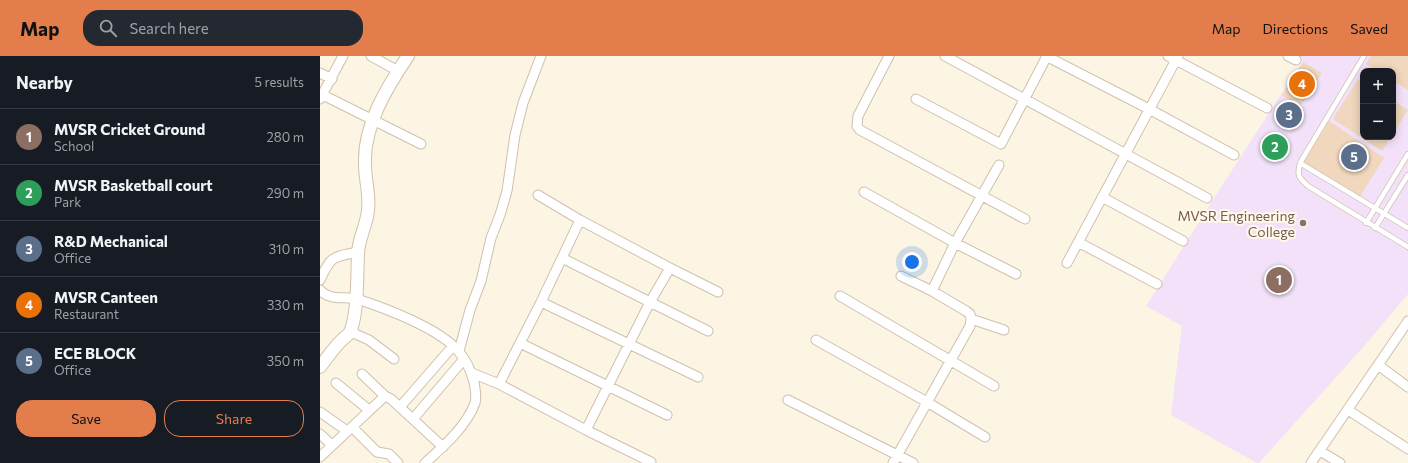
<!DOCTYPE html>
<meta charset="utf-8">
<style>
body{margin:0;font-family:Commissioner,sans-serif;background:#242831;color:#f1f3f6}
.controls{position:absolute;right:12px;top:12px;display:grid;overflow:hidden;border-radius:8px;box-shadow:0 2px 10px #0003}
.controls button{width:36px;height:36px;display:grid;place-items:center;padding:0;border:0;border-bottom:1px solid #363941;background:#171b24;color:#f1f3f6;font:20px sans-serif}
.you{position:absolute;left:592px;top:206px;width:14px;height:14px;margin:-10px;border:3px solid #fff;border-radius:50%;background:#1a73e8;box-shadow:0 0 0 6px #1a73e833}
.badge{display:grid;place-items:center;width:26px;height:26px;border-radius:50%;background:#e37e4c;color:#fff;font-size:13px;font-weight:700}
.pin{position:absolute;translate:-50% -50%;border:2px solid #fff;box-shadow:0 1px 4px #0006}
.list{margin:0;padding:0;list-style:none}
h2{display:flex;justify-content:space-between;align-items:center;height:52px;margin:0;padding:0 16px;font-size:17px}
h2 small{font-size:13px;font-weight:400;color:#9ea1a6}
.list li{display:grid;grid-template-columns:26px 1fr auto;gap:12px;align-items:center;box-sizing:border-box;height:56px;padding:0 16px;border-top:1px solid #363941}
.list b{display:block;font-size:15px;white-space:nowrap}
.list p{margin:0;font-size:13px;white-space:nowrap;color:#9ea1a6}
.list em{font-size:13px;font-style:normal;color:#9ea1a6}
.actions{display:flex;gap:8px;padding:12px 16px}
.actions a{flex:1;padding:9px 0;border:1px solid #e37e4c;border-radius:16px;text-align:center;font-size:14px;color:#e37e4c}
.actions .main{background:#e37e4c;color:#111}
.icon{flex:none;width:22px;height:22px;fill:none;stroke:currentColor;stroke-width:2;stroke-linecap:round;stroke-linejoin:round}
.map{position:relative;flex:none;width:1088px;height:407px;overflow:hidden}
header{display:flex;align-items:center;gap:24px;box-sizing:border-box;height:56px;padding:0 20px;background:#e37e4c;color:#111}
header strong{font-size:19px}
nav{display:flex;gap:22px;margin-inline-start:auto;font-size:14px}
.search{width:280px;height:36px;background:#242831;display:flex;align-items:center;gap:10px;box-sizing:border-box;padding:0 14px;border-radius:16px;color:#9ea1a6;font-size:15px}
main{display:flex}
aside{flex:1;background:#171b24}
.map>svg:first-child{display:block}
.education{fill:#f2e1f8;fill-rule:evenodd}
.building{fill:#f0d7bd}
.lines{fill:none;stroke-linecap:round;stroke-linejoin:round}
.service-casing{stroke:#cfc0ae;stroke-width:6}
.minor-casing{stroke:#cfc0ae;stroke-width:11}
.secondary-casing{stroke:#d2c0ab;stroke-width:14}
.service{stroke:#fff;stroke-width:4.5}
.minor{stroke:#fff;stroke-width:9}
.secondary{stroke:#fff;stroke-width:12}
.education-dot{fill:#8d6e63;stroke:#fff9ea;stroke-width:1.5}
.labels{text-anchor:middle;dominant-baseline:central;stroke-width:4;stroke-linejoin:round;paint-order:stroke}
.education-label{font-size:14px;fill:#785e54;stroke:#fff9ea;text-anchor:end}
</style>
<header>
<strong>Map</strong>
<div class="search"><svg class="icon" aria-label="search" viewBox="0 0 24 24"><circle cx="10" cy="10" r="6"/><path d="M15 15l6 6"/></svg>Search here</div>
<nav><a>Map</a><a>Directions</a><a>Saved</a></nav>
</header>
<main>
<aside>
<h2>Nearby<small>5 results</small></h2>
<ul class="list">
<li><span class="badge" style="background:#8d6e63">1</span><div><b>MVSR Cricket Ground</b><p>School</p></div><em>280 m</em></li>
<li><span class="badge" style="background:#2e9e5b">2</span><div><b>MVSR Basketball court</b><p>Park</p></div><em>290 m</em></li>
<li><span class="badge" style="background:#5c6f8a">3</span><div><b>R&amp;D Mechanical</b><p>Office</p></div><em>310 m</em></li>
<li><span class="badge" style="background:#e8710a">4</span><div><b>MVSR Canteen</b><p>Restaurant</p></div><em>330 m</em></li>
<li><span class="badge" style="background:#5c6f8a">5</span><div><b>ECE BLOCK</b><p>Office</p></div><em>350 m</em></li>
</ul>
<div class="actions"><a class="main">Save</a><a>Share</a></div>
</aside>
<div class="map">
<svg width="1088" height="407" viewBox="0 0 1088 407">
<rect width="100%" height="100%" fill="#fcf5e4"/>
<path class="education" d="M976 0H1088V238L1045 289 939 407H937L851 359 862 270 826 250 905 125 982 6ZM1043 15H1073V81H1043Z"/>
<path class="building" d="M1051 0H1088V34L1073 25V15H1058L1046 8Z
M983 6 1002 17 980 51 962 39Z
M1038 23 1043 26V81H1071L1062 95 1013 63Z
M1073 45 1088 54 1073 78Z
M1009 65 1064 102 1039 142 982 108Z"/>
<g class="lines">
<g class="service-casing">
<path id="service" d="M1044 0 980 107C977 119 978 121 988 130L1088 191
M980 107 1088 172
M1046 167 1088 98
M1055 172 1088 119"/>
</g>
<g class="minor-casing">
<path id="minor" d="M51 0 78 15
M569 0 538 60 537 70 540 74 705 163
M625 0 887 142
M726 0 829 53 914 99
M848 0 947 52
M968 0 976 4
M0 17 12 23
M3 39 101 88
M0 43 23 0
M596 43 681 88 727 0
M544 136 635 187 696 218
M218 139 260 164 350 212
M782 141 863 185
M758 186 837 228
M242 202 388 275
M747 207 858 0
M581 220 612 235 646 255 650 258 651 263 684 274
M0 224C11 200 12 201 38 196
M0 234C9 245 25 240 37 243 65 252 121 273 139 296 146 304 151 315 154 326 155 332 157 341 155 347 146 371 124 390 105 407
M612 235 635 187 679 109
M520 240 674 330
M221 246 260 164
M31 276 49 284 74 303
M496 284 607 346 665 381
M200 287 347 359
M139 295 150 254 161 225 171 182 180 159 187 135 195 79 203 47 221 0
M1058 309 1088 331
M152 317 179 328
M42 318 65 340
M16 327 49 354
M468 344 593 407
M80 351 133 290
M1028 354 1088 393
M0 356 27 375
M93 363 144 303
M32 371 57 396 69 398 78 407
M266 374 330 246 350 212 398 236
M0 378 12 389
M1000 395 1020 407
M0 401 65 340 71 343 123 391
M331 406 266 374 179 328 221 246 378 321
M573 407 650 270 651 263
M991 407 1088 265"/>
</g>
<g class="secondary-casing">
<path id="secondary" d="M0 311C7 302 14 291 23 283 26 280 30 278 31 274 38 253 37 221 38 198 38 183 47 169 48 154 50 138 45 124 45 109 43 70 67 31 88 0"/>
</g>
<use href="#service" class="service"/>
<use href="#minor" class="minor"/>
<use href="#secondary" class="secondary"/>
</g>
<circle class="education-dot" cx="983" cy="167" r="4"/>
<g class="labels">
<g class="education-label">
<text x="975" y="159">MVSR Engineering<tspan x="975" dy="16">College</tspan></text>
</g>
</g>
</svg>
<div class="controls">
<button>+</button>
<button>−</button>
</div>
<div class="you"></div>
<div class="pin badge" style="left:959px;top:224px;background:#8d6e63">1</div>
<div class="pin badge" style="left:955px;top:91px;background:#2e9e5b">2</div>
<div class="pin badge" style="left:969px;top:59px;background:#5c6f8a">3</div>
<div class="pin badge" style="left:982px;top:28px;background:#e8710a">4</div>
<div class="pin badge" style="left:1034px;top:101px;background:#5c6f8a">5</div>
</div>
</main>
